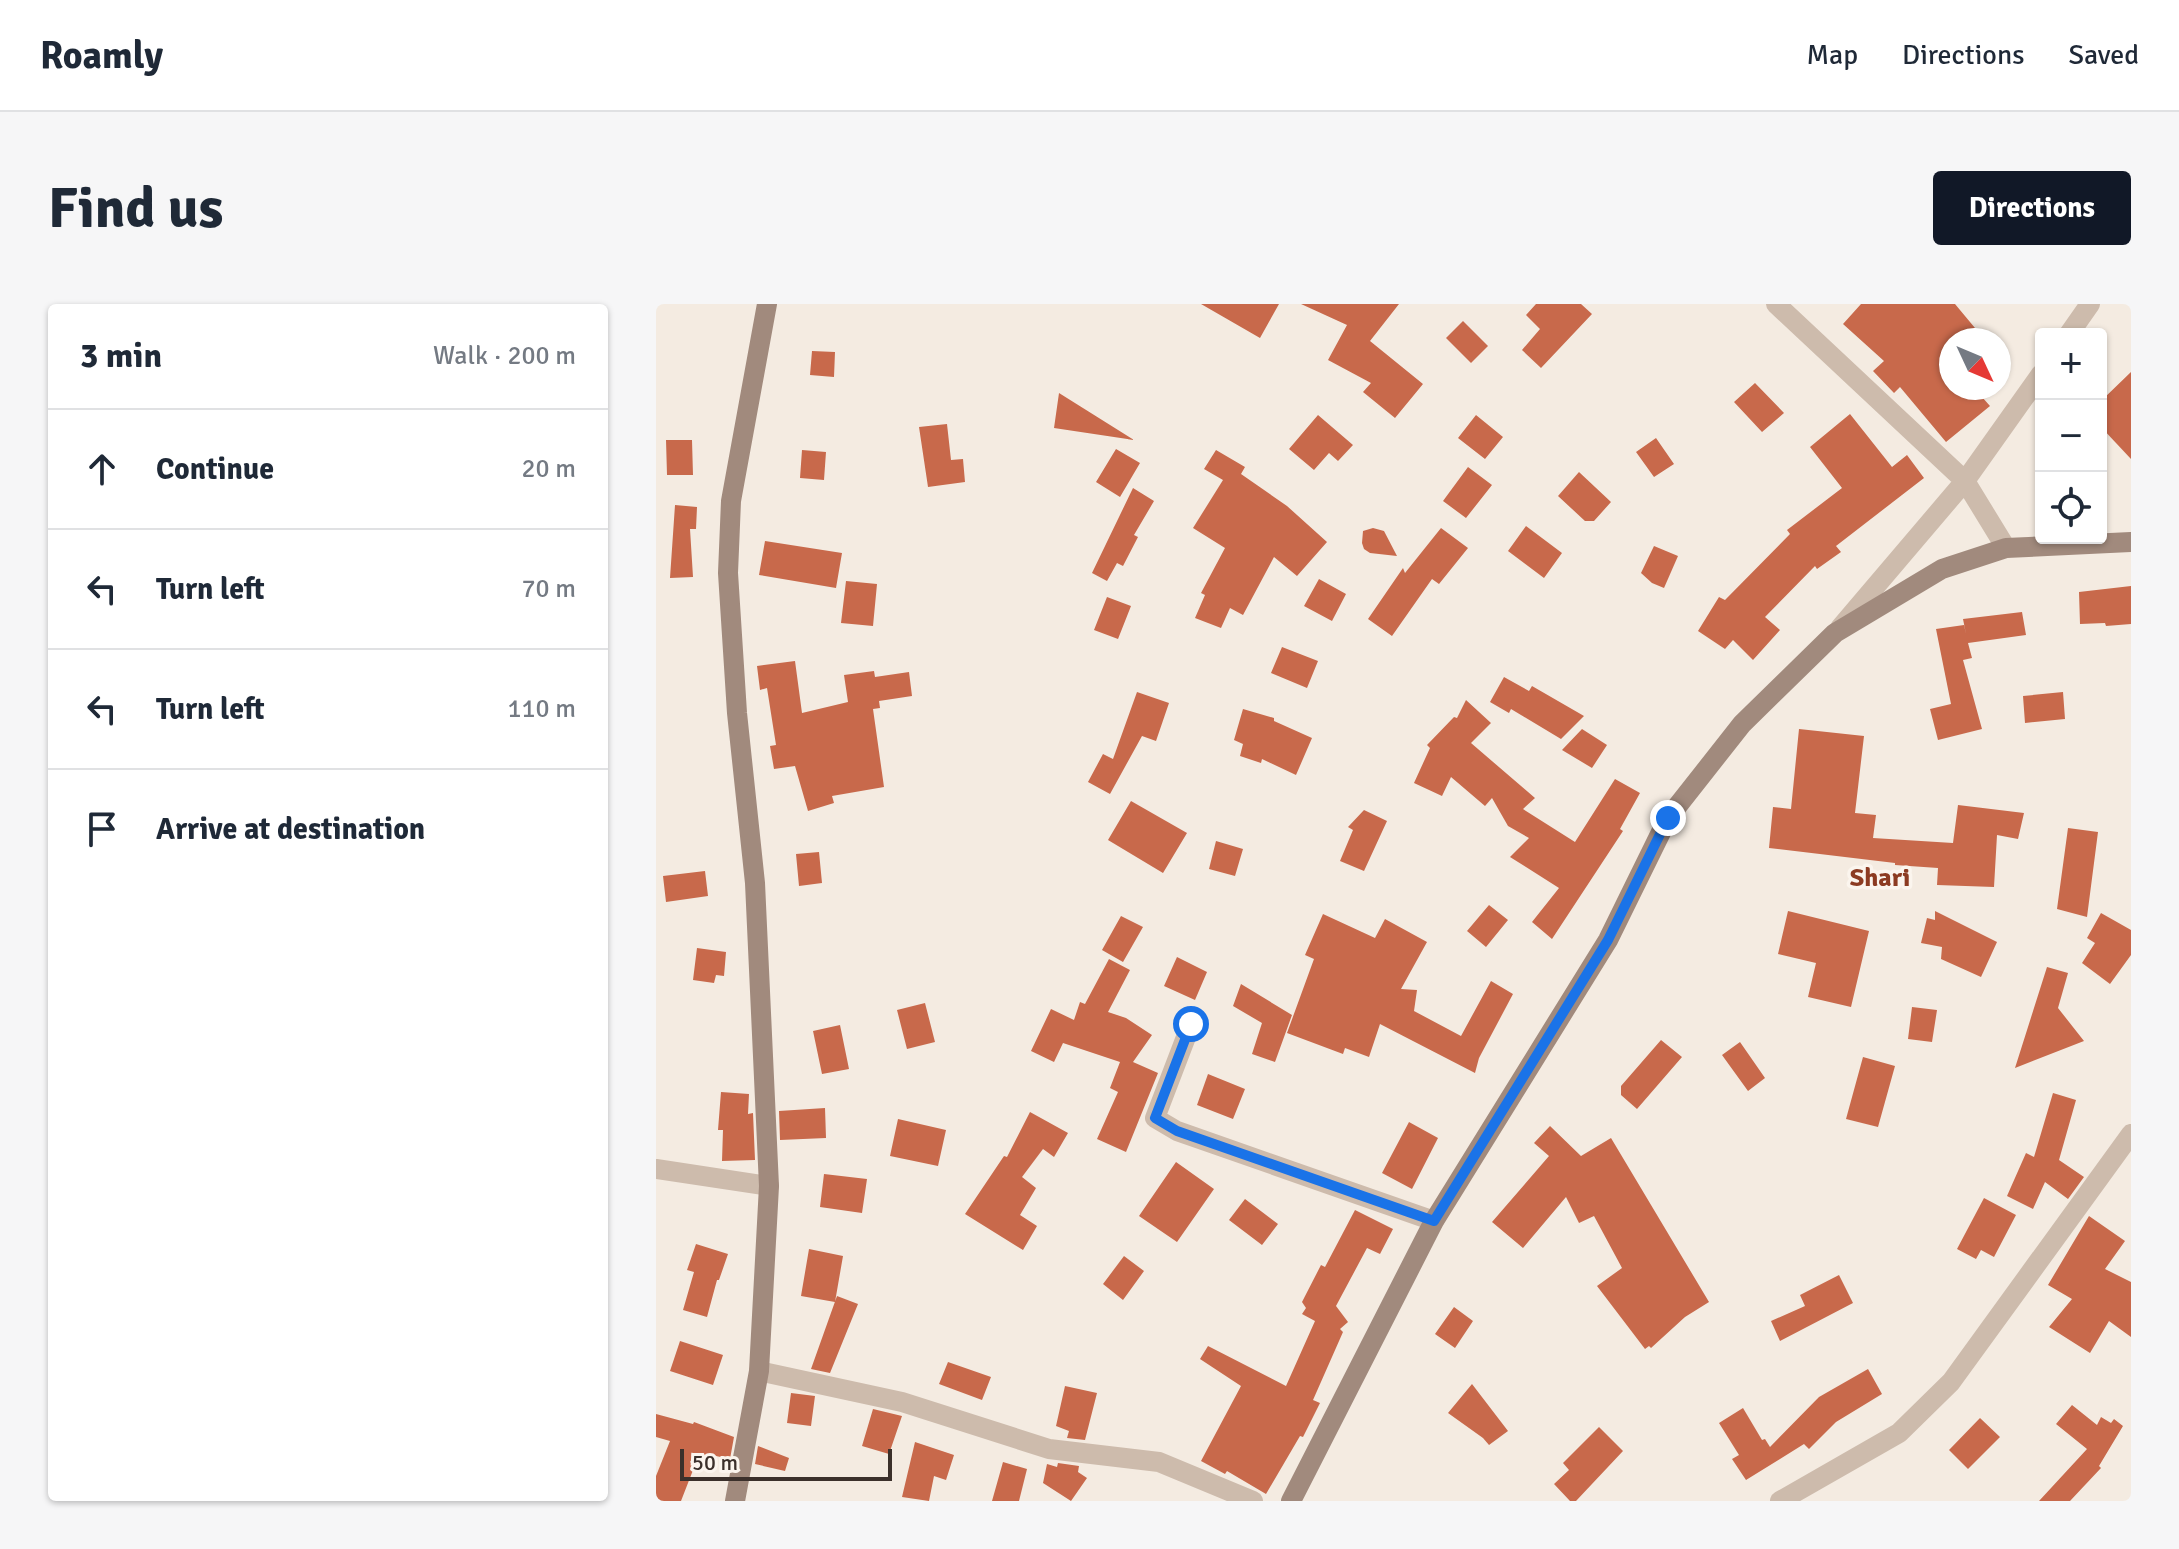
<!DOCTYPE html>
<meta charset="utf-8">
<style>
body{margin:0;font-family:Signika,sans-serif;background:#f6f6f7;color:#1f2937}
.controls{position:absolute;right:24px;top:24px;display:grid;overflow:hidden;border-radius:8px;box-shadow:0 2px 6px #0004}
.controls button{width:72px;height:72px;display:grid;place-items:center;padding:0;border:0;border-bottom:2px solid #e0e1e3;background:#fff;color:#1f2937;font:40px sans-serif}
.compass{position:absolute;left:1283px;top:24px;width:72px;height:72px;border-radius:50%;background:#fff;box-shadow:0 2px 6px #0004;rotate:134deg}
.scale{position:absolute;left:24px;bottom:20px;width:212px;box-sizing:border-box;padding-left:8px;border:4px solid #3b302b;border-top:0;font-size:22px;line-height:28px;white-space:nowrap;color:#3b302b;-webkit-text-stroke:6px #fbf5ee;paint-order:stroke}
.stop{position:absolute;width:24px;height:24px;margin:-18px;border:6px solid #1a73e8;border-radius:50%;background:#fff}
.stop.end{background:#1a73e8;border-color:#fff;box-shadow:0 2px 8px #0008}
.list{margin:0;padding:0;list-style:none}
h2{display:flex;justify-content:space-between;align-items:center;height:104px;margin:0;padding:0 32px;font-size:34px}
h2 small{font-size:26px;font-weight:400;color:#747a83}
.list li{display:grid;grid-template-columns:52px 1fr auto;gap:24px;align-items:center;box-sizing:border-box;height:120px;padding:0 32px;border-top:2px solid #e0e1e3}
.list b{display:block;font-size:30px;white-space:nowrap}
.list em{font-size:26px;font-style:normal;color:#747a83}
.icon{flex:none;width:44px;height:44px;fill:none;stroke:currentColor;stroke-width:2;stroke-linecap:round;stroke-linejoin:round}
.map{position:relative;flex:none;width:1475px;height:1197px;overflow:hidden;border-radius:8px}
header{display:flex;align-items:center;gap:48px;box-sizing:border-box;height:112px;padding:0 40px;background:#fff;border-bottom:2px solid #e0e1e3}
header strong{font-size:38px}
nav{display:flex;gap:44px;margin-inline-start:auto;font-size:28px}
.intro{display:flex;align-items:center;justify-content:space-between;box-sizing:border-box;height:192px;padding:0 48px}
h1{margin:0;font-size:56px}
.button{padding:20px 36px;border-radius:8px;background:#111827;color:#fff;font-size:28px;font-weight:700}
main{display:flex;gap:48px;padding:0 48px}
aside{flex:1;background:#fff;border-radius:8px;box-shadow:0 2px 6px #0004}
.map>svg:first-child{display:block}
.building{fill:#c8694b}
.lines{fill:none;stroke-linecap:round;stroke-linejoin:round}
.street{stroke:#cdbbac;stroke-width:20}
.secondary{stroke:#a18a7d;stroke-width:20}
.route{stroke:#1a73e8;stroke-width:10}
.labels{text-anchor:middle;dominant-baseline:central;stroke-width:7;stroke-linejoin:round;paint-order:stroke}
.quarter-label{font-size:26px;font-weight:bold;fill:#8c3b22;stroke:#fbf5ee}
</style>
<header>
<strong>Roamly</strong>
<nav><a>Map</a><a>Directions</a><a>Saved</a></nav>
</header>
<div class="intro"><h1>Find us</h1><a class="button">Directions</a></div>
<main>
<aside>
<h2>3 min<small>Walk · 200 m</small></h2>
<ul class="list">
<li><svg class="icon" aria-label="ahead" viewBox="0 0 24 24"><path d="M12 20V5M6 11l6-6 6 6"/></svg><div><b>Continue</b></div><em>20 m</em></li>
<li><svg class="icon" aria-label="left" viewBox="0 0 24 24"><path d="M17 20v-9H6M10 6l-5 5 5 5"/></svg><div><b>Turn left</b></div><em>70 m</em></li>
<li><svg class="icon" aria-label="left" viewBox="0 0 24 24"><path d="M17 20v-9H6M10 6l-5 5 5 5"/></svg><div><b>Turn left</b></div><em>110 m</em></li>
<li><svg class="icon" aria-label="arrive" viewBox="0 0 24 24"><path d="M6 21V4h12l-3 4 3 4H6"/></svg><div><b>Arrive at destination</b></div></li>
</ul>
</aside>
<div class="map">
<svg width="1475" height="1197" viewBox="0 0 1475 1197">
<rect width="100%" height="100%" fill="#f4ebe1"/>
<path class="building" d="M545 0H623L604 34Z
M645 0H743L714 37 767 80 739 114 707 88 715 79 672 56 691 21Z
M880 0H925L936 10 885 64 866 46 884 25 870 11Z
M1205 0H1299L1319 24 1303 36H1295V84H1318L1334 102 1290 138 1244 83 1238 89 1217 67 1228 57 1187 20Z
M807 17 832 42 815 59 790 34Z
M156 47 179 48 178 73 154 71Z
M1475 68V155L1445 123V97Z
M1099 79 1128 109 1106 128 1078 98Z
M403 89 478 136 398 124Z
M1194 110 1236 163 1251 151 1268 174 1180 242 1185 248 1161 265 1159 262 1109 313 1124 326 1097 356 1077 336 1069 345 1042 327 1063 293 1069 296 1134 230 1131 226 1186 184 1154 143Z
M662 111 697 141 682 157 673 149 658 166 633 145Z
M820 111 847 133 829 155 802 134Z
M291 120 295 156 307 155 309 178 272 183 263 123Z
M1000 134 1018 160 998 173 980 148Z
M10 136H36L37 171H11Z
M460 145 484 159 464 193 440 178Z
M146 146 170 148 168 176 144 174Z
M560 146 589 163 585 170 631 202 671 238 641 272 618 253 587 311 574 304 565 324 539 314 549 291 545 289 569 244 537 224 567 176 548 165Z
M812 163 836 181 810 214 787 197Z
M923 168 955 198 938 217H929L902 192Z
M477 184 498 197 478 231 482 233 467 262 461 259 451 277 436 269Z
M19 201 41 203 40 225H34L37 273 14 274Z
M870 222 906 249 888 274 852 247Z
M717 224 728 227 741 252 714 249 708 245 706 239 707 227Z
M785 224 812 244 783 280 776 275 736 332 712 315 747 264 749 269Z
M109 237 186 249 180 284 103 271Z
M998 242 1022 252 1008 284 996 279 985 269Z
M663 275 690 290 676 317 648 302Z
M190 277 221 280 217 322 185 319Z
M1475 282V320L1450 322 1449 319 1424 320 1423 288Z
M451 293 475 302 462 335 438 326Z
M1366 308 1370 331 1312 339 1316 354 1307 356 1326 425 1282 436 1274 405 1295 400 1280 325 1308 321 1310 330 1307 315Z
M626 343 662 357 651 384 615 369Z
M139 357 146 409 192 398 188 371 218 367 219 373 253 368 256 392 223 397 224 404 217 405 228 483 176 492 178 499 152 507 139 462 118 465 114 442 120 441 111 384 104 386 101 362Z
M848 373 873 387 876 382 928 412 905 435 855 405 853 409 834 398Z
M481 388 513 399 500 437 486 432 454 490 432 478 447 450 457 455Z
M1407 388 1409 415 1369 419 1367 392Z
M810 396 835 419 815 439 879 494 867 505 919 538 959 475 984 489 964 525 967 527 896 635 876 618 903 584 854 553 873 534 852 522 836 494 829 502 795 473 786 492 758 479 774 444 771 441 798 413 801 414Z
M587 405 618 414V417L656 434 640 471 606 455 605 459 584 452 587 440 578 436Z
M926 425 951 441 936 464 906 446Z
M1143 425 1208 432 1199 509 1220 511 1217 534 1297 539 1302 501 1368 509 1362 535 1341 531 1338 583 1281 581 1282 564 1239 561V559L1113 544 1117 503 1135 505Z
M475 497 531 529 507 569 452 536Z
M708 506 731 517 708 567 684 557 697 526 692 523Z
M1412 524 1442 528 1431 613 1401 605Z
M560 537 587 545 579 572 553 565Z
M163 548 166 579 143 582 140 550Z
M49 567 52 592 10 598 7 572Z
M833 601 852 616 830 643 811 627Z
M1132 607 1213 627 1195 703 1152 693 1160 659 1122 650Z
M1279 607 1341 638 1325 673 1285 655 1286 643 1265 639 1271 614 1279 616Z
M1445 609 1475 626V651L1454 680 1426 659 1439 639 1431 634Z
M667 610 719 634 729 615 771 638 745 685 761 686 758 707 805 732 835 677 857 690 823 754 819 769 724 720 713 753 689 744 687 750 631 729 658 655 649 651Z
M465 612 487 623 467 658 446 646Z
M41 644 70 648 68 672 60 671 58 679 37 676Z
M521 653 551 668 539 696 508 682Z
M453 655 474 666 452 708 470 714 496 731 477 758 502 769 470 848 441 835 462 788 454 784 464 758 407 739 398 758 375 747 395 705 418 716 424 698 429 700Z
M1391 663 1412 669 1402 704 1428 737 1359 764Z
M585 680 636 711 619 758 596 750 606 719 577 702Z
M269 699 279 738 251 745 241 706Z
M1256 703 1281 706 1276 738 1252 735Z
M184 721 193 765 166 770 157 727Z
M1005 736 1026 753 981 805 965 791V782Z
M1084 738 1109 774 1092 787 1066 751Z
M1207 753 1239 762 1222 823 1190 815Z
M552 770 589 785 577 815 541 801Z
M65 788 93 790 92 810 97 809 99 856 66 857 67 826H62Z
M1397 789 1420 796 1403 856 1428 873 1412 895 1389 878 1377 905 1351 892 1370 849 1378 853Z
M169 804 170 834 124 836 123 807Z
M374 808 412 829 398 853 387 845 366 873 380 884 364 911 381 922 367 946 309 910 348 852 351 853Z
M242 815 290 826 282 862 234 852Z
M753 818 782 834 756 885 726 869Z
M894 822 925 852 955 834 1053 998 1029 1013 995 1044 993 1042 989 1045 941 982 966 964 938 912 923 919 910 893 867 944 836 918 893 852 878 839Z
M520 858 558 885 521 938 483 912Z
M168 870 211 875 206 909 164 903Z
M1328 894 1360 911 1338 953 1325 946 1320 955 1301 945Z
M589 895 622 920 606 941 573 916Z
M699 906 737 925 724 950 711 944 680 1002 692 1018 684 1025 687 1028 657 1096 664 1099 647 1133 644 1132 610 1190 571 1167 569 1170 545 1157 585 1082 544 1055 552 1042 630 1082 659 1017 646 1010 650 1004 646 998 665 961 669 963Z
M1433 912 1469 937 1449 965 1475 978V1033L1453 1017 1434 1049 1393 1023 1416 995 1392 981Z
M40 940 72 950 63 976H61L51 1013 27 1006 38 968 31 966Z
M153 945 187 952 179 998 145 992Z
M468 952 488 967 467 996 447 980Z
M1183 971 1197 999 1124 1037 1115 1017 1149 1002 1144 991Z
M181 992 202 1000 174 1069 155 1065Z
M798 1003 817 1017 799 1044 779 1030Z
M24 1037 67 1051 57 1081 14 1067Z
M292 1058 335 1073 326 1096 283 1080Z
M1212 1065 1226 1090 1180 1118 1153 1145 1148 1140 1090 1176 1076 1155 1083 1151 1063 1119 1087 1104 1106 1136 1109 1135 1114 1143 1163 1093Z
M816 1080 852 1127 833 1141 827 1134 792 1109Z
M409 1082 441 1089 429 1136 411 1134 413 1127 400 1122Z
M135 1089 159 1092 155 1122 131 1119Z
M1416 1101 1441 1121 1445 1113 1455 1119 1458 1115 1467 1122 1443 1162 1445 1164 1414 1197H1383L1431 1145 1400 1120Z
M217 1105 246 1112 233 1150 206 1142Z
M0 1110 37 1120 38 1118 78 1133 74 1155 60 1152 55 1167 39 1161 25 1197H0V1172L14 1137 0 1133Z
M1324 1114 1344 1133 1312 1165 1293 1146Z
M943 1123 967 1147 920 1197H914L898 1180 913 1166 907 1159Z
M259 1138 298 1151 290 1176 278 1172 273 1197 246 1193Z
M102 1142 133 1154 129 1167 99 1160Z
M347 1158 371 1165 363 1197H336Z
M402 1159 423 1162 422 1168 431 1174 415 1197 387 1179 391 1160 401 1163Z"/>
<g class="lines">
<path class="street" d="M1120 0 1309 177 1184 324
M1413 30 1434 0
M1350 244 1309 177 1385 70
M535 720 499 814 521 827 778 917
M0 865 113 882
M103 1067 246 1098 393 1145 503 1158 597 1197
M1124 1197 1243 1129 1295 1078 1475 830"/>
<path class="secondary" d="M79 1197 103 1067 113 882 99 579 81 409 72 269 75 197 111 0
M635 1197 778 917 952 636 1012 514 1086 420 1179 329 1286 265 1350 244 1475 238"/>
</g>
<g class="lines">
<path class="route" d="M535 720 499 814 521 827 778 917 952 636 1012 514"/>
</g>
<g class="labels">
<g class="quarter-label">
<text x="1224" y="574">Shari</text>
</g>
</g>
</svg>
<div class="controls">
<button>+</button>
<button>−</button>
<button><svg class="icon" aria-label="locate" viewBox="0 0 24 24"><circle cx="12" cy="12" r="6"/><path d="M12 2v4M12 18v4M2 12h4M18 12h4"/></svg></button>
</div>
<svg class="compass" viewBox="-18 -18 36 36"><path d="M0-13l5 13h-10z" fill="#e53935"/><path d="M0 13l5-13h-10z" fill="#747a83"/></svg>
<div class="scale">50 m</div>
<div class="stop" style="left:535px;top:720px"></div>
<div class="stop end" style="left:1012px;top:514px"></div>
</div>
</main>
